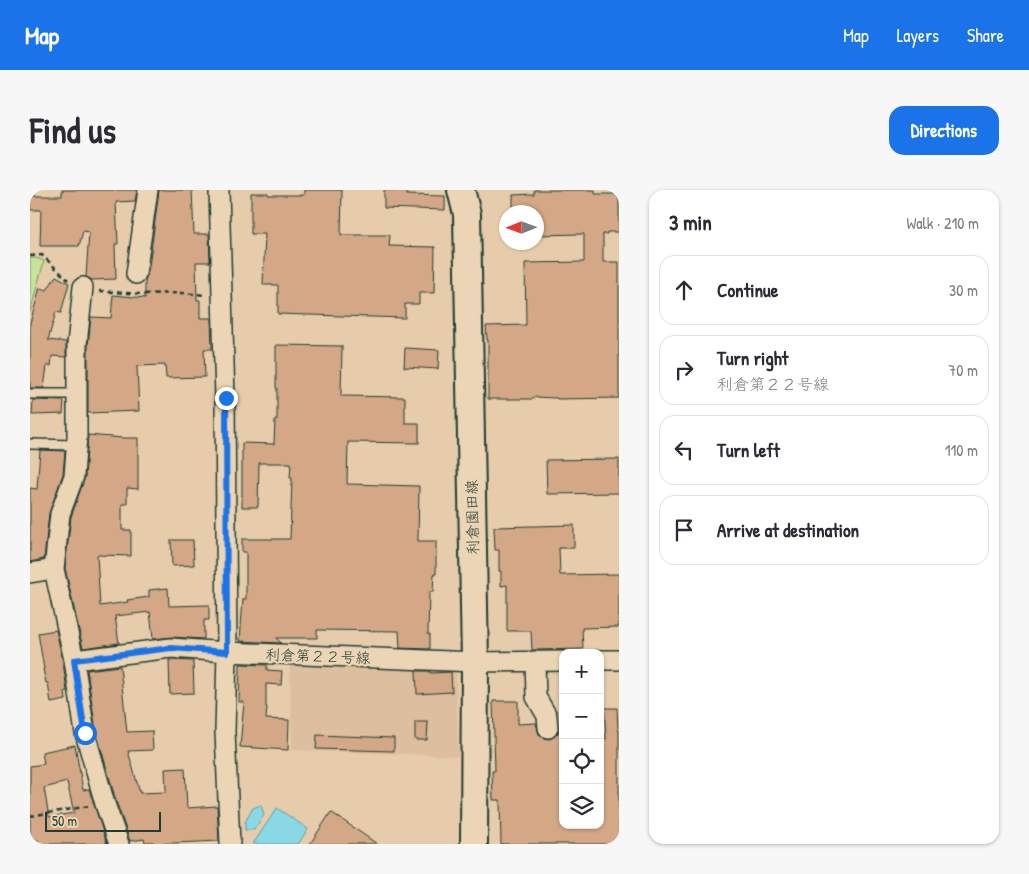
<!DOCTYPE html>
<meta charset="utf-8">
<style>
body{margin:0;font-family:"Patrick Hand","Klee One",sans-serif;background:#f7f7f7;color:#2b2b33}
.controls{position:absolute;right:15px;bottom:15px;display:grid;overflow:hidden;border-radius:10px;box-shadow:0 1px 4px #0004}
.controls button{width:45px;height:45px;display:grid;place-items:center;padding:0;border:0;border-bottom:1px solid #e1e1e2;background:#fff;color:#2b2b33;font:25px sans-serif}
.compass{position:absolute;left:469px;top:15px;width:45px;height:45px;border-radius:50%;background:#fff;box-shadow:0 1px 4px #0004;rotate:269deg}
.scale{position:absolute;left:15px;bottom:12px;width:116px;box-sizing:border-box;padding-left:5px;border:2px solid #1f3d34;border-top:0;font-size:14px;line-height:18px;white-space:nowrap;color:#1f3d34;-webkit-text-stroke:4px #ebd5b4;paint-order:stroke}
.stop{position:absolute;width:15px;height:15px;margin:-11px;border:4px solid #1a73e8;border-radius:50%;background:#fff}
.stop.end{background:#1a73e8;border-color:#fff;box-shadow:0 1px 5px #0008}
.list{margin:0;padding:0;list-style:none}
h2{display:flex;justify-content:space-between;align-items:center;height:65px;margin:0;padding:0 20px;font-size:21px}
h2 small{font-size:16px;font-weight:400;color:#7c7c81}
.list li{display:grid;grid-template-columns:32px 1fr auto;gap:15px;align-items:center;box-sizing:border-box;height:70px;margin:0 10px 10px;padding:0 10px;border:1px solid #e1e1e2;border-radius:15px}
.list b{display:block;font-size:19px;white-space:nowrap}
.list p{margin:0;font-size:16px;white-space:nowrap;color:#7c7c81}
.list em{font-size:16px;font-style:normal;color:#7c7c81}
.icon{flex:none;width:28px;height:28px;fill:none;stroke:currentColor;stroke-width:2;stroke-linecap:round;stroke-linejoin:round}
.map{position:relative;flex:none;width:589px;height:654px;overflow:hidden;border-radius:15px}
header{display:flex;align-items:center;gap:30px;box-sizing:border-box;height:70px;padding:0 25px;background:#1a73e8;color:#fff}
header strong{font-size:24px}
nav{display:flex;gap:28px;margin-inline-start:auto;font-size:18px}
.intro{display:flex;align-items:center;justify-content:space-between;box-sizing:border-box;height:120px;padding:0 30px}
h1{margin:0;font-size:35px}
.button{padding:12px 22px;border-radius:15px;background:#1a73e8;color:#fff;font-size:18px;font-weight:700}
main{display:flex;gap:30px;padding:0 30px}
aside{flex:1;background:#fff;border-radius:15px;box-shadow:0 1px 4px #0004}
.map>svg:first-child{display:block}
.built{fill:#ddbe9e}
.green{fill:#c7e49b;stroke:#739068}
.water{fill:#89d8e6;stroke:#5f9a9f}
.building{fill:#d4a886;stroke:#1f3d34;fill-rule:evenodd}
.lines{fill:none;stroke-linecap:round;stroke-linejoin:round}
.lane-casing{stroke:#1f3d34;stroke-width:12}
.street-casing{stroke:#1f3d34;stroke-width:22}
.secondary-casing{stroke:#1f3d34;stroke-width:30}
.path{stroke:#1f3d34;stroke-width:2.5;stroke-dasharray:5 4;stroke-linecap:butt}
.lane{stroke:#ebd5b4;stroke-width:9}
.street{stroke:#ebd5b4;stroke-width:19}
.secondary{stroke:#ebd5b4;stroke-width:26}
.route{stroke:#1a73e8;stroke-width:6}
.labels{text-anchor:middle;dominant-baseline:central;stroke-width:4.5;stroke-linejoin:round;paint-order:stroke}
.street-label{font-size:15px;fill:#1f3d34;stroke:#ebd5b4}
</style>
<header>
<strong>Map</strong>
<nav><a>Map</a><a>Layers</a><a>Share</a></nav>
</header>
<div class="intro"><h1>Find us</h1><a class="button">Directions</a></div>
<main>
<div class="map">
<svg width="589" height="654" viewBox="0 0 589 654">
<rect width="100%" height="100%" fill="#e6ccab"/>
<filter id="ink" filterUnits="userSpaceOnUse"><feTurbulence type="fractalNoise" baseFrequency=".02" numOctaves="2"/><feDisplacementMap in="SourceGraphic" scale="10" xChannelSelector="R" yChannelSelector="G"/><feConvolveMatrix kernelMatrix="1 2 1 2 8 2 1 2 1" color-interpolation-filters="sRGB"/></filter>
<g filter="url(#ink)">
<path class="built" d="M260 472 426 477 428 566 262 560Z"/>
<path class="green" d="M0 68H6L14 71 0 122Z"/>
<path class="water" d="M231 615 234 625 224 640H215V632L223 618Z
M247 618 278 639 268 654H223Z"/>
<path class="building" d="M32 0H107L105 11 86 12 88 54H85L86 89 62 90 56 87 59 42 53 41 49 56H10L11 20H0V6H32Z
M129 0H162L164 44H179L180 72H166L167 110H170V128H181L182 159H174L175 187 136 188 135 175 107 176 109 221 58 223V156L61 127 81 128 83 105 115 108V91L119 77Z
M274 0H312L311 45H360L359 56 405 57 404 103H389V114H375V128L248 124V95H233L235 44H221V3H238V5H274Z
M354 0H377V5L415 6V20L354 18Z
M504 0H565V4H589V42H577V44H573V72H589V208L527 209V208L503 207V209H458V150H457L456 136 496 135 495 73 554 72V44L506 45V22H483V5L504 4Z
M26 86 39 93 31 123 26 122 18 150 36 152V167L22 166 21 176H17L14 198H0V133L10 98 17 100Z
M246 155 312 156 311 206 375 207V233H389V253L318 252 317 294 389 296 388 351H406V384H404L403 402H399L398 444H400V459L370 458 369 441 287 440V448H246L251 453 210 451 213 409H216V362H212V349H260L262 288H260L261 273H229L228 317H212V253L244 254 245 230H247V198H246Z
M375 158 409 160 408 179 374 177Z
M3 210 34 211 33 224 2 225Z
M58 245 93 248H108V299L97 298V314H92V340H101V366L67 365 70 416 98 412 97 410 119 407V400L138 398 139 416 179 415V430H174V449L142 447 123 449 120 422 85 426 89 453 53 458 35 378 41 327 55 287Z
M10 260 35 261 33 284 19 323 14 369 0 372V298L7 299Z
M589 269V303L517 304 516 270Z
M544 335V358H529L530 385 589 384V437L552 438 553 459 502 460 501 441H477V395L471 396V381H469V360H465L464 337Z
M141 350H163L164 375 142 376Z
M26 440 33 472 37 501H35L36 510 21 513 18 493H16L13 479H14L8 443Z
M139 470 163 471 164 503 140 504Z
M210 474 237 475V480L252 481 251 495 236 494V517H237L236 529 259 530 258 560 210 557 214 512H209Z
M90 476 97 542 122 541 123 560 98 561 110 603 136 602 135 579 155 578 157 618 187 616 189 651 124 654 123 652H115L114 649 100 651 86 611 66 541 57 480Z
M386 481H400V483L421 482 422 502 387 504Z
M463 511H488V534L506 533 509 544 514 548 519 549 524 547 528 543 529 540H533V635H570V549H576L574 518H587L588 540H589V654H471L470 610H463L462 581H465Z
M385 532H398L397 550H385Z
M287 545 364 548V561L286 559Z
M45 555 53 600 59 599 77 654H9L8 650 0 651V576L14 574 12 562ZM37 592 44 623 19 627 14 598Z
M301 622 347 654H280Z"/>
<g class="lines">
<g class="lane-casing">
<path id="lane" d="M0 204H47
M0 254 46 255"/>
</g>
<g class="street-casing">
<path id="street" d="M189 0 195 208 197 462 195 542 200 654
M106 84 118 0
M53 97 47 155V247L44 286 30 324 24 379 44 470 55 543 75 614 89 654
M0 383 24 379
M44 470 141 458 197 462 445 472 533 471
M570 470H589
M505 471 506 507 517 526 518 538"/>
</g>
<g class="secondary-casing">
<path id="secondary" d="M431 0 437 24 445 472 444 654"/>
</g>
<path class="path" d="M0 66 12 65 38 90
M69 101 110 104 151 103 176 105
M0 626 59 616"/>
<use href="#lane" class="lane"/>
<use href="#street" class="street"/>
<use href="#secondary" class="secondary"/>
</g>
</g>
<g class="lines" filter="url(#ink)">
<path class="route" d="M55 543 44 470 141 458 197 462 196 208"/>
</g>
<g class="labels">
<g class="street-label">
<text transform="translate(442 327) rotate(-91)">利倉園田線</text>
<text transform="translate(288 466) rotate(2)">利倉第２２号線</text>
</g>
</g>
</svg>
<div class="controls">
<button>+</button>
<button>−</button>
<button><svg class="icon" aria-label="locate" viewBox="0 0 24 24"><circle cx="12" cy="12" r="6"/><path d="M12 2v4M12 18v4M2 12h4M18 12h4"/></svg></button>
<button><svg class="icon" aria-label="layers" viewBox="0 0 24 24"><path d="M12 4l9 5-9 5-9-5zM3 14l9 5 9-5"/></svg></button>
</div>
<svg class="compass" viewBox="-18 -18 36 36"><path d="M0-13l5 13h-10z" fill="#e53935"/><path d="M0 13l5-13h-10z" fill="#7c7c81"/></svg>
<div class="scale">50 m</div>
<div class="stop" style="left:55px;top:543px"></div>
<div class="stop end" style="left:196px;top:208px"></div>
</div>
<aside>
<h2>3 min<small>Walk · 210 m</small></h2>
<ul class="list">
<li><svg class="icon" aria-label="ahead" viewBox="0 0 24 24"><path d="M12 20V5M6 11l6-6 6 6"/></svg><div><b>Continue</b></div><em>30 m</em></li>
<li><svg class="icon" aria-label="right" viewBox="0 0 24 24"><path d="M7 20v-9h11M14 6l5 5-5 5"/></svg><div><b>Turn right</b><p>利倉第２２号線</p></div><em>70 m</em></li>
<li><svg class="icon" aria-label="left" viewBox="0 0 24 24"><path d="M17 20v-9H6M10 6l-5 5 5 5"/></svg><div><b>Turn left</b></div><em>110 m</em></li>
<li><svg class="icon" aria-label="arrive" viewBox="0 0 24 24"><path d="M6 21V4h12l-3 4 3 4H6"/></svg><div><b>Arrive at destination</b></div></li>
</ul>
</aside>
</main>
